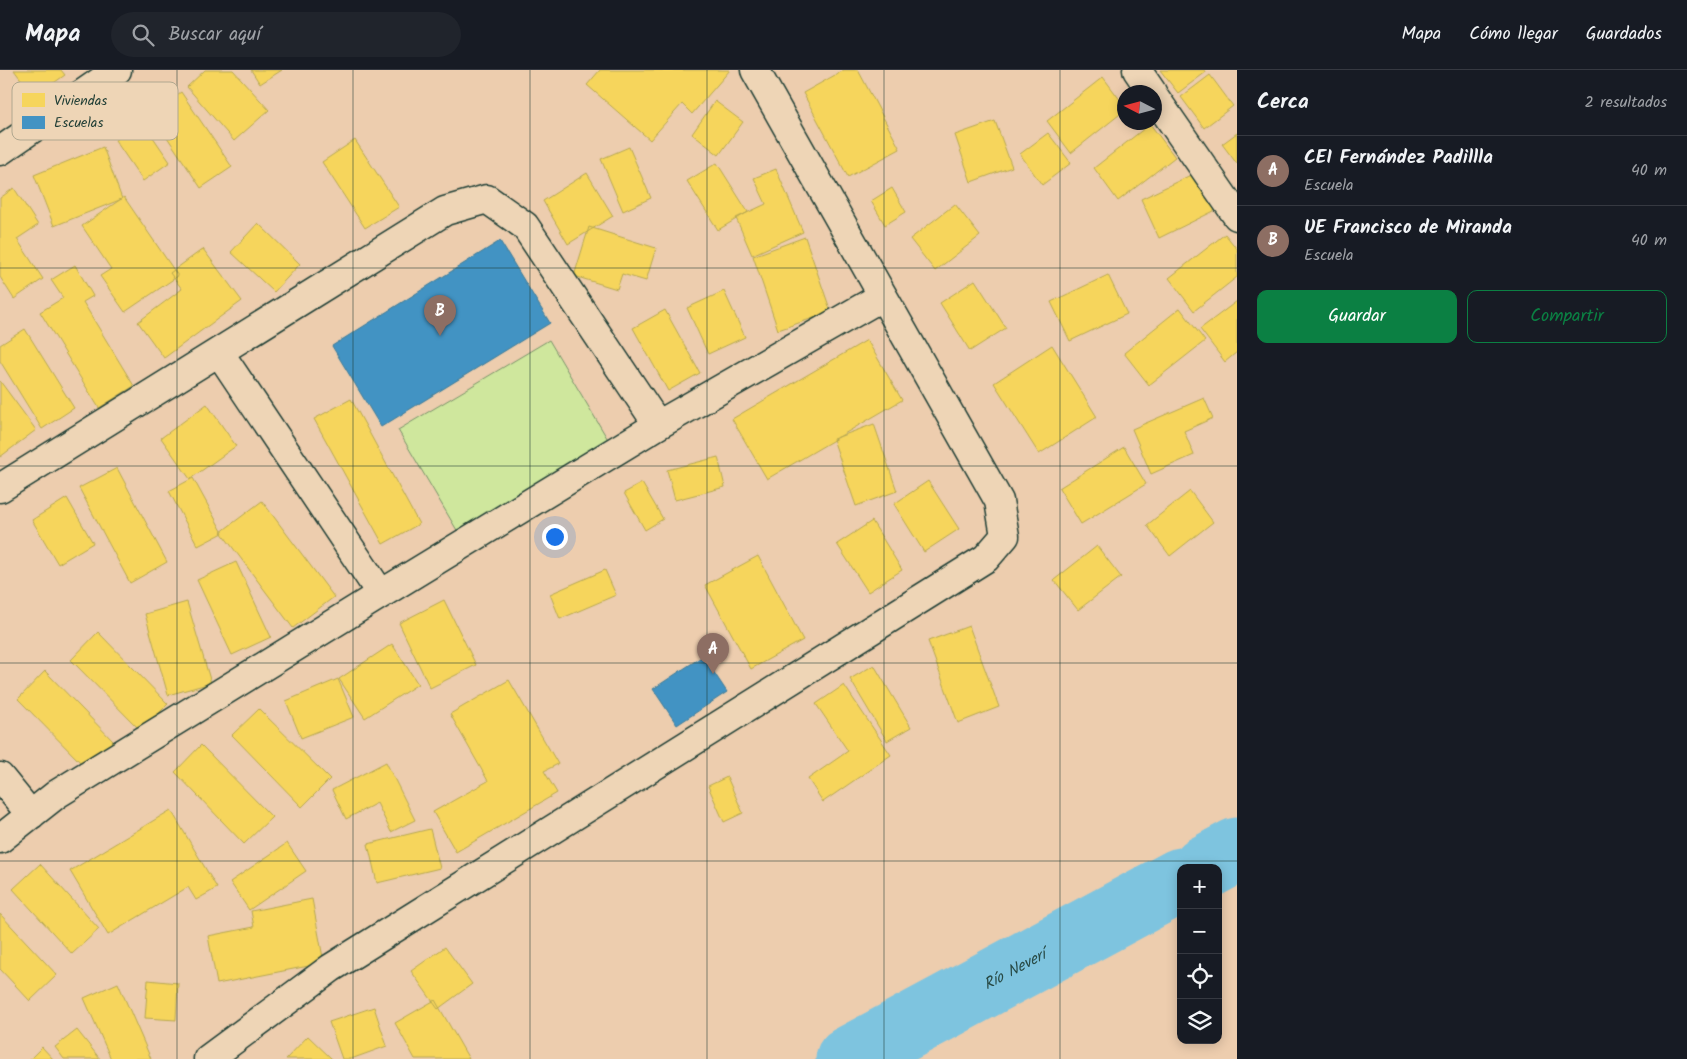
<!DOCTYPE html>
<html lang="es">
<meta charset="utf-8">
<style>
body{margin:0;font-family:Kalam,sans-serif;background:#20242c;color:#f1f3f6}
.controls{position:absolute;right:15px;bottom:15px;display:grid;overflow:hidden;border-radius:10px;box-shadow:0 2px 12px #0003}
.controls button{width:45px;height:45px;display:grid;place-items:center;padding:0;border:0;border-bottom:1px solid #363941;background:#171b24;color:#f1f3f6;font:25px sans-serif}
.compass{position:absolute;left:1117px;top:15px;width:45px;height:45px;border-radius:50%;background:#171b24;box-shadow:0 2px 12px #0003;rotate:276deg}
.you{position:absolute;left:554px;top:466px;width:18px;height:18px;margin:-12px;border:4px solid #fff;border-radius:50%;background:#1a73e8;box-shadow:0 0 0 8px #1a73e833}
.badge{display:grid;place-items:center;width:32px;height:32px;border-radius:50%;background:#0b8043;color:#fff;font-size:16px;font-weight:700}
.pin{position:absolute;translate:-50% -41px;filter:drop-shadow(0 1px 2px #0008)}
.pin::after{content:'';position:absolute;top:26px;width:18px;height:15px;background:inherit;clip-path:polygon(0 0,100% 0,50% 100%)}
.list{margin:0;padding:0;list-style:none}
h2{display:flex;justify-content:space-between;align-items:center;height:65px;margin:0;padding:0 20px;font-size:21px}
h2 small{font-size:16px;font-weight:400;color:#9ea1a6}
.list li{display:grid;grid-template-columns:32px 1fr auto;gap:15px;align-items:center;box-sizing:border-box;height:70px;padding:0 20px;border-top:1px solid #363941}
.list b{display:block;font-size:19px;white-space:nowrap}
.list p{margin:0;font-size:16px;white-space:nowrap;color:#9ea1a6}
.list em{font-size:16px;font-style:normal;color:#9ea1a6}
.actions{display:flex;gap:10px;padding:15px 20px}
.actions a{flex:1;padding:11px 0;border:1px solid #0b8043;border-radius:10px;text-align:center;font-size:18px;color:#0b8043}
.actions .main{background:#0b8043;color:#fff}
.icon{flex:none;width:28px;height:28px;fill:none;stroke:currentColor;stroke-width:2;stroke-linecap:round;stroke-linejoin:round}
.map{position:relative;flex:none;width:1237px;height:989px;overflow:hidden}
header{display:flex;align-items:center;gap:30px;box-sizing:border-box;height:70px;padding:0 25px;background:#171b24;border-bottom:1px solid #363941}
header strong{font-size:24px}
nav{display:flex;gap:28px;margin-inline-start:auto;font-size:18px}
.search{width:350px;height:45px;background:#20242c;display:flex;align-items:center;gap:12px;box-sizing:border-box;padding:0 18px;border-radius:28px;color:#9ea1a6;font-size:19px}
main{display:flex}
aside{flex:1;background:#171b24}
.map>svg:first-child{display:block}
.green{fill:#cfe79d;stroke:#779268}
.homes{fill:#f6d55c;stroke:#b6a750}
.schools{fill:#4393c3;stroke:#387998}
.lines{fill:none;stroke-linecap:round;stroke-linejoin:round}
.river{stroke:#7ec4df;stroke-width:65}
.street-casing{stroke:#1f3d34;stroke-width:31}
.street{stroke:#eed5b6;stroke-width:28}
.grid{fill:none;stroke:#1f3d34;stroke-width:1;stroke-opacity:0.55}
.labels{text-anchor:middle;dominant-baseline:central;stroke-width:5;stroke-linejoin:round;paint-order:stroke}
.water-label{font-size:16px;font-style:italic;fill:#284a45;stroke:#eed5b6}
.key{fill:#eed5b6;stroke:#b0a78f;stroke-width:1}
.key-label{font-size:14px;fill:#1f3d34}
</style>
<header>
<strong>Mapa</strong>
<div class="search"><svg class="icon" aria-label="search" viewBox="0 0 24 24"><circle cx="10" cy="10" r="6"/><path d="M15 15l6 6"/></svg>Buscar aquí</div>
<nav><a>Mapa</a><a>Cómo llegar</a><a>Guardados</a></nav>
</header>
<main>
<div class="map">
<svg width="1237" height="989" viewBox="0 0 1237 989">
<rect width="100%" height="100%" fill="#edcdae"/>
<filter id="ink" filterUnits="userSpaceOnUse"><feTurbulence type="fractalNoise" baseFrequency=".02" numOctaves="2"/><feDisplacementMap in="SourceGraphic" scale="10" xChannelSelector="R" yChannelSelector="G"/><feConvolveMatrix kernelMatrix="1 2 1 2 8 2 1 2 1" color-interpolation-filters="sRGB"/></filter>
<g filter="url(#ink)">
<path class="green" d="M549 270 610 373 458 462 398 360Z"/>
<path class="homes" d="M14 0H61L65 5 34 27Z
M205 0H233L269 40 234 71 187 17Z
M251 0H282L260 14Z
M600 0H730L692 44 682 34 650 70 587 15Z
M844 0H858L900 79 848 107 803 23Z
M1160 0H1205L1206 2 1178 23Z
M1210 5 1233 36 1204 58 1181 27Z
M1103 7 1124 35V41L1071 83 1047 51Z
M181 22 232 97 201 118 151 43Z
M715 31 743 52 719 85 692 64Z
M142 51 170 92 143 111 115 70Z
M995 51 1012 97 971 112 955 65Z
M1150 54 1175 87 1118 131 1094 98Z
M1048 63 1071 93 1042 115 1020 84Z
M1237 63V94L1222 74Z
M355 70 399 137 365 158 322 92Z
M103 77 122 129 54 156 34 105Z
M629 77 651 128 623 141 601 89Z
M717 93 748 142 718 160 687 111Z
M776 99 803 162 752 185 736 148 766 134 754 108Z
M1197 102 1216 140 1159 168 1141 129Z
M587 103 613 146 568 174 543 131Z
M14 118 38 155 17 169 43 209 14 229 0 207V128Z
M892 118 906 142 885 155 871 131Z
M124 127 178 206 125 242 100 206 111 199 82 156Z
M955 134 980 166 935 201 910 169Z
M258 153 300 194 274 222 231 182Z
M589 157 656 178 646 211 622 204 617 219 574 206Z
M1225 164 1237 179V207L1194 241 1169 208Z
M805 167 831 242 778 260 753 186Z
M203 179 242 231 164 288 138 252 182 219 170 203Z
M75 195 93 226 83 232 134 316 99 338 40 242 63 228 51 210Z
M1108 205 1127 244 1070 271 1051 232Z
M975 210 1006 258 970 281 940 233Z
M724 221 745 267 708 284 687 238Z
M1237 231V282L1225 292 1200 259Z
M1180 238 1205 271 1149 315 1124 283Z
M665 240 700 303 668 321 633 258Z
M25 259 74 338 42 359 0 291V275Z
M867 270 902 330 767 409 732 349Z
M1052 275 1097 347 1039 384 994 313Z
M0 311 36 360 0 387Z
M1204 328 1213 348 1184 361 1194 385 1151 404 1132 359Z
M351 329 419 454 383 474 314 349Z
M207 334 236 376 190 409 161 368Z
M874 354 897 421 856 436 833 369Z
M1124 377 1146 414 1081 454 1059 418Z
M718 387 725 417 675 430 667 400Z
M117 398 167 492 130 513 79 418Z
M193 408 223 463 198 476 169 421Z
M928 411 959 459 924 482 894 434Z
M642 413 663 449 645 460 624 423Z
M1190 421 1213 452 1170 486 1147 455Z
M67 428 93 473 58 494 32 450Z
M262 431 334 527 293 558 221 462Z
M872 451 902 500 868 522 837 474Z
M1097 476 1121 507 1078 540 1054 510Z
M758 486 803 570 751 599 705 515Z
M236 492 271 567 232 585 197 510Z
M605 500 616 525 560 549 550 524Z
M444 530 476 595 430 618 399 553Z
M187 532 211 613 168 625 145 544Z
M969 556 999 637 958 653 928 571Z
M98 562 168 634 141 661 71 590Z
M392 574 418 614 365 648 339 609Z
M874 595 911 657 887 671 850 609Z
M45 601 115 673 88 700 18 629Z
M338 609 354 647 301 668 286 631Z
M509 610 558 694 544 701 557 723 456 782 433 742 488 711 450 644Z
M844 615 891 685 823 732 808 709 848 681 816 634Z
M259 639 330 709 302 737 232 665Z
M201 675 272 747 244 774 175 702Z
M386 692 415 750 391 762 377 733 346 749 332 720Z
M727 707 743 743 724 752 708 716Z
M171 740 217 818 196 830 188 817 108 865 70 801Z
M430 759 440 798 377 813 368 774Z
M287 773 306 801 249 840 230 812Z
M40 794 99 859 72 884 13 819Z
M312 829 324 893 217 914 208 866 254 857 251 841Z
M0 844 57 905 30 931 0 899Z
M445 877 472 914 438 939 411 901Z
M148 910 178 913 176 950 145 948Z
M118 913 151 989H111L84 928Z
M435 930 469 989H415L395 953Z
M374 937 387 976 351 989H342L329 952Z
M77 960 100 989H64L55 977Z
M308 966 332 989H286Z
M42 977 53 989H30Z"/>
<path class="schools" d="M500 171 550 253 381 357 332 276Z
M703 586 727 622 677 655 653 619Z"/>
<g class="lines">
<g class="river">
<path d="M1204 798 1237 780"/>
<path id="s1" d="M848 989 1181 810"/>
</g>
<g class="street-casing">
<path id="street" d="M1137 0 1152 22
M1154 26 1237 146
M0 81 117 0
M219 282 381 524
M0 418 445 141 487 129 525 156 658 355
M0 707 31 745
M0 769 57 724 381 524 658 355 883 226
M208 989 331 898 986 488 1005 466 999 431 755 0"/>
</g>
<use href="#street" class="street"/>
</g>
</g>
<path class="grid" d="M177 0V989M353 0V989M530 0V989M707 0V989M884 0V989M1060 0V989M0 198H1237M0 396H1237M0 593H1237M0 791H1237"/>
<g class="labels">
<g class="water-label">
<text stroke="none"><textPath href="#s1" startOffset="189">Río Neverí</textPath></text>
</g>
</g>
<rect x="12" y="12" width="166" height="58" rx="8" class="key"/>
<rect x="22" y="23" width="23" height="14" fill="#f6d55c"/>
<rect x="22" y="46" width="23" height="13" fill="#4393c3"/>
<g class="key-label">
<text x="54" y="35">Viviendas</text>
<text x="54" y="57">Escuelas</text>
</g>
</svg>
<div class="controls">
<button>+</button>
<button>−</button>
<button><svg class="icon" aria-label="locate" viewBox="0 0 24 24"><circle cx="12" cy="12" r="6"/><path d="M12 2v4M12 18v4M2 12h4M18 12h4"/></svg></button>
<button><svg class="icon" aria-label="layers" viewBox="0 0 24 24"><path d="M12 4l9 5-9 5-9-5zM3 14l9 5 9-5"/></svg></button>
</div>
<svg class="compass" viewBox="-18 -18 36 36"><path d="M0-13l5 13h-10z" fill="#e53935"/><path d="M0 13l5-13h-10z" fill="#9ea1a6"/></svg>
<div class="you"></div>
<div class="pin badge" style="left:713px;top:604px;background:#8d6e63">A</div>
<div class="pin badge" style="left:440px;top:266px;background:#8d6e63">B</div>
</div>
<aside>
<h2>Cerca<small>2 resultados</small></h2>
<ul class="list">
<li><span class="badge" style="background:#8d6e63">A</span><div><b>CEI Fernández Padillla</b><p>Escuela</p></div><em>40 m</em></li>
<li><span class="badge" style="background:#8d6e63">B</span><div><b>UE Francisco de Miranda</b><p>Escuela</p></div><em>40 m</em></li>
</ul>
<div class="actions"><a class="main">Guardar</a><a>Compartir</a></div>
</aside>
</main>
